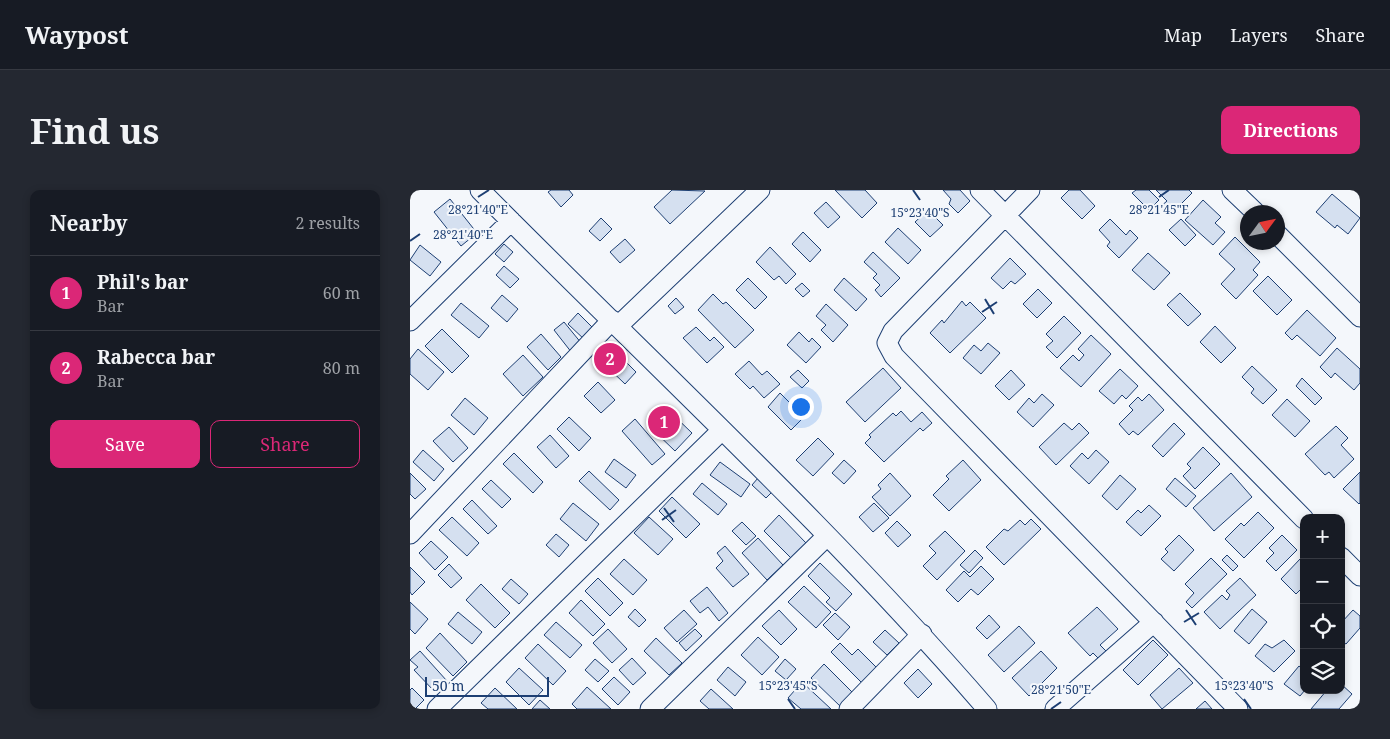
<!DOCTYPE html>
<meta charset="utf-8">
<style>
body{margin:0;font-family:"Noto Serif",serif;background:#242831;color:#f1f3f6}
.controls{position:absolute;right:15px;bottom:15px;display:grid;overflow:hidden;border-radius:10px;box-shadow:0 2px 8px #0003}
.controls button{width:45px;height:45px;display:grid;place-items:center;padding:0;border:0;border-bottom:1px solid #363941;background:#171b24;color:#f1f3f6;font:25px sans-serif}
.compass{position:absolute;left:830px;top:15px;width:45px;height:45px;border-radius:50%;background:#171b24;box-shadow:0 2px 8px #0003;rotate:57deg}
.scale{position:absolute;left:15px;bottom:12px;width:124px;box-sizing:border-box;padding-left:5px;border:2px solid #1d3f73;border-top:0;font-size:14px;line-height:18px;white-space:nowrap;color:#1d3f73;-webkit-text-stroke:4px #f4f7fb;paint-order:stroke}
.you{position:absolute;left:390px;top:216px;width:18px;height:18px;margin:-12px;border:4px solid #fff;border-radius:50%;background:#1a73e8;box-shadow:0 0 0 8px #1a73e833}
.badge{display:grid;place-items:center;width:32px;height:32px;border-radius:50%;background:#db2777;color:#fff;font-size:16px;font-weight:700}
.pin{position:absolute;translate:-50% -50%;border:2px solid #fff;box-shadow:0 1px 5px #0006}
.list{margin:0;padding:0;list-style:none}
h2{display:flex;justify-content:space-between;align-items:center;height:65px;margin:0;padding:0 20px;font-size:21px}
h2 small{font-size:16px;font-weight:400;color:#9ea1a6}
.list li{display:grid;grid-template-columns:32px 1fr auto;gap:15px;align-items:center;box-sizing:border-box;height:75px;padding:0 20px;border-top:1px solid #363941}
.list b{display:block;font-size:19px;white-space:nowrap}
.list p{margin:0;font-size:16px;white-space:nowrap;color:#9ea1a6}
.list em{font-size:16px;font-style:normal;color:#9ea1a6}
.actions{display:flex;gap:10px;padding:15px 20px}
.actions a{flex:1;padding:11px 0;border:1px solid #db2777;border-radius:10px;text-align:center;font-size:18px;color:#db2777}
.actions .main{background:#db2777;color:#fff}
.icon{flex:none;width:28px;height:28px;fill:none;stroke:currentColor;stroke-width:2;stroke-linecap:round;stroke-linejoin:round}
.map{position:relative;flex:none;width:950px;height:519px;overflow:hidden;border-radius:10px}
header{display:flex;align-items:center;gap:30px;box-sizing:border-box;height:70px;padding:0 25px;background:#171b24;border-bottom:1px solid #363941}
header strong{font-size:24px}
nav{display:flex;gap:28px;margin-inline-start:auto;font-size:18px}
.intro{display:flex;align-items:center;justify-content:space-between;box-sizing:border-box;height:120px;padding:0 30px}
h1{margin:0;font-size:35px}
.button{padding:12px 22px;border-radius:10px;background:#db2777;color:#fff;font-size:18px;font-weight:700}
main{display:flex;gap:30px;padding:0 30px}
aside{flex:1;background:#171b24;border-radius:10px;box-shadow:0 2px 8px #0003}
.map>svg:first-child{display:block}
.building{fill:#d5e0f0;stroke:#1d3f73}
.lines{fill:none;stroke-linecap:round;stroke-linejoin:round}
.minor-casing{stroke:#1d3f73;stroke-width:21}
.minor{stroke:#f4f7fb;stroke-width:19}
.ticks{fill:none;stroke:#1d3f73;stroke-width:2}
.ticks-label{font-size:12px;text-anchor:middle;fill:#1d3f73;stroke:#f4f7fb;stroke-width:4;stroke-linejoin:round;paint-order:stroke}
</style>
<header>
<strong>Waypost</strong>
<nav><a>Map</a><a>Layers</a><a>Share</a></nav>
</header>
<div class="intro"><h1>Find us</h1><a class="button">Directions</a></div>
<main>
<aside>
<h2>Nearby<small>2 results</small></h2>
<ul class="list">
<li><span class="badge">1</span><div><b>Phil's bar</b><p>Bar</p></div><em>60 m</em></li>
<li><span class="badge">2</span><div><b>Rabecca bar</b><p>Bar</p></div><em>80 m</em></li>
</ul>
<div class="actions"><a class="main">Save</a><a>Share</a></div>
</aside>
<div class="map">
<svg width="950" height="519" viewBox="0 0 950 519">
<rect width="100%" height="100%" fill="#f4f7fb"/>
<path class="building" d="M141 0H159L163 5 151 17 138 2Z
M262 0 295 1 260 34 244 17Z
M425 0H455L467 13 452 28Z
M533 0H550L560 11 548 23 539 14 541 9Z
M659 0H670L685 16 672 29 651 8Z
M726 0H739L749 10 739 20 722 3Z
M746 0H779L782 3 759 26 750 17 757 11Z
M922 4 950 28 938 44 927 35 925 38 906 22Z
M40 9 67 43 51 56 24 22Z
M793 10 811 27 805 33 815 42 803 55 775 30Z
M416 12 430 27 418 38 404 23Z
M518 20 533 35 520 47 505 32Z
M191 28 202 39 190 51 179 41Z
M700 29 716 45 720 40 728 48 709 68 697 56 700 52 689 40Z
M771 29 786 45 775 56 759 40Z
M488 38 511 60 498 74 475 52Z
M393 42 411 60 400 72 382 54Z
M825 47 850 72 843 80 848 85 826 109 811 94 825 79 809 64Z
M215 49 225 60 210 73 200 62Z
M94 54 103 62 94 72 85 64Z
M10 55 31 72 20 86 0 70Z
M360 57 386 84 376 94 369 86 364 90 346 72Z
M463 62 490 88 471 107 465 100 470 95 463 88 467 84 454 72Z
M738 63 760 83 744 100 722 80Z
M600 68 616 84 605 94 601 91 593 99 581 88Z
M94 76 109 89 100 98 86 85Z
M858 86 882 110 867 125 843 101Z
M338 88 357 107 345 119 326 100Z
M434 88 457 109 446 121 424 100Z
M392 93 400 101 393 107 385 99Z
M628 99 642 113 627 128 613 114Z
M770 103 791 124 778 136 757 115Z
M303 104 313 114 316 112 344 140 325 158 288 120Z
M92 105 108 119 97 132 81 118Z
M266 108 274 117 265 124 258 116Z
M552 111 556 116 560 112 576 128 540 163 520 143 532 130 534 133Z
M51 113 79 136 69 148 41 125Z
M416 114 438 135 423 152 411 140 416 135 406 126Z
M897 120 926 148 910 166 887 145 882 150 875 143Z
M168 123 186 141 176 151 158 134Z
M654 126 671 143 647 168 636 157 643 151 636 144Z
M154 132 172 154 162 163 144 140Z
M805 136 826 158 811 173 790 152Z
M286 137 300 151 304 147 314 157 297 173 273 148Z
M32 139 59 166 42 183 15 156Z
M389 142 399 152 402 148 411 157 396 173 377 155Z
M131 144 151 167 138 180 117 157Z
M681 145 701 164 671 197 650 178 663 165 669 171 674 165 668 159Z
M578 153 590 163 571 184 553 168 564 155 571 161Z
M927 158 950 179V193L944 200 925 183 921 188 910 177Z
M8 159 34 182 18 200 0 184V169Z
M203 159 226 182 215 194 191 171Z
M113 165 133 187 113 206 93 184Z
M339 171 352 185 357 181 370 194 354 208 343 196 340 199 325 184Z
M842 176 867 200 853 214 841 203 844 199 832 187Z
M473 178 491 198 455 232 436 212Z
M710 179 728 196 716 209 712 205 704 214 689 201Z
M388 180 399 191 392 198 380 187Z
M601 180 615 195 599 210 585 196Z
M892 188 912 208 905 215 886 196Z
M188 192 205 210 191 223 174 206Z
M370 203 394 227 381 240 358 217Z
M632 204 644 215 623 237 607 222 619 208 624 213Z
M739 204 754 220 728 245 723 241 719 245 709 234 723 220 719 216 728 207 732 211Z
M55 208 78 228 64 245 41 225Z
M877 209 900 231 885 247 862 225Z
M257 219 282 243 265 261 240 237Z
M491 221 501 232 512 222 522 233 513 241 510 238 474 272 455 253 461 247 459 245 483 223 486 226Z
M159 227 181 248 169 261 147 239Z
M225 229 255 264 242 275 212 241Z
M654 233 662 240 669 233 679 243 646 275 629 257Z
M764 233 775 244 753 267 742 256Z
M926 236 938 248 931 255 944 269 924 288 919 282 915 285 895 264Z
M39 237 58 258 43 272 23 251Z
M140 245 159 266 146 278 127 257Z
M408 248 424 264 403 286 386 270Z
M793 257 810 274 785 299 773 286 781 278 777 274Z
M13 260 34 279 24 291 3 272Z
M686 260 699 272 679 294 660 276 672 263 678 269Z
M104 263 133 292 123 303 93 274Z
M204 269 226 285 216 298 195 282Z
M434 270 446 281 434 294 422 283Z
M553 270 571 290 539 321 523 305 539 289 536 286Z
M310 272 340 294 331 307 300 285Z
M179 281 209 310 200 320 169 291Z
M950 282V313L949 314 933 299Z
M0 283 16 299 5 309 0 304Z
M480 283 501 306 480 326 462 307 471 299 468 295Z
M821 283 842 307 804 341 783 318Z
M710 285 726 299 707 320 692 306Z
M348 288 362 302 356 308 342 295Z
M765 288 786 306 776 317 756 299Z
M81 290 101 309 92 318 72 299Z
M292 293 317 314 308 325 283 304Z
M262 307 290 334 276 348 249 321Z
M62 310 87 336 78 344 53 319Z
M163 313 189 334 176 351 150 329Z
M464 313 479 328 463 342 449 327Z
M739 315 751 326 731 346 716 332 728 320 731 323Z
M848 322 864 338 834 368 815 349 831 333 834 336Z
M369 325 396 353 381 368 354 341Z
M42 327 69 353 57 366 29 340Z
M239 327 263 349 248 365 224 343Z
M621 329 631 339 594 375 576 357 594 339 598 341 610 330 615 335Z
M487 331 501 345 488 357 475 343Z
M332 332 346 346 336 355 322 341Z
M535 341 555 361 527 390 513 376 526 363 519 356Z
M146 344 159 355 149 367 136 355Z
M769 345 784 360 764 381 751 369 758 362 755 359Z
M872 345 887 360 866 381 856 371 864 363 859 358Z
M348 348 373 375 357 390 332 363Z
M21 351 38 367 25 380 9 363Z
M315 356 339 384 323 397 306 378 313 371 307 363Z
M565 360 573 368 559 383 550 375Z
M817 365 828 376 823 381 812 370Z
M801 368 817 384 782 418 776 412 784 403 775 394Z
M891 368 894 371V396L886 404 871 389Z
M214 369 237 390 223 405 200 384Z
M410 373 442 404 426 421 416 412 420 408 398 386Z
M39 374 52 388 41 398 28 385Z
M571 376 584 389 568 405 561 399 548 412 536 400 554 381 560 387Z
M0 377 15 392 2 405 0 402Z
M188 388 213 413 200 426 175 401Z
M830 388 846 405 810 439 794 422 812 405 817 410 820 405 816 401Z
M101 389 118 404 109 414 92 399Z
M71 394 100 423 85 438 56 410Z
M394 396 421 422 406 438 378 412Z
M297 397 318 423 309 431 298 417 290 423 280 411Z
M171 410 195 434 183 446 159 423Z
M0 412 18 429 5 444 0 439Z
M687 417 708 439 690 455 696 461 689 469 683 463 680 466 658 443Z
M225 419 236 430 229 437 218 427Z
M842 419 857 432 839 454 824 441Z
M274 420 287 434 267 452 254 438Z
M369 420 387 439 371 455 352 436Z
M943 420 950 426V438L936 454 931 451V433Z
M48 422 72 442 62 454 38 434Z
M425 423 440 437 428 450 413 435Z
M579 425 590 437 577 449 566 438Z
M146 432 172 455 160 468 134 445Z
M609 436 625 453 594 482 578 465Z
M198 439 217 459 202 473 183 453Z
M285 439 292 446 276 461 269 453Z
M475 440 489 453 477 465 463 452Z
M30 443 57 472 43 486 16 458Z
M348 447 369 467 352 485 331 465Z
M246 448 272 473 259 485 234 461Z
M743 450 758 465 728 495 713 480Z
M874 450 885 461 864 482 845 466 855 454 862 458Z
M430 453 442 465 448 459 469 480 454 495 421 462Z
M128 454 156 481 143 495 115 468Z
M10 461 37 491 25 502 4 480 8 477 0 470Z
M631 461 647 478 619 506 602 488Z
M222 468 236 483 223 495 209 480Z
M185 469 199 481 188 492 175 480Z
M375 469 386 479 376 490 365 481Z
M414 474 444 504 431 517 401 488Z
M889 476 894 480 895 500 890 506 874 494Z
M318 477 336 492 325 506 307 490Z
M109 478 133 500 119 515 96 492Z
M769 478 783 493 752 519 740 505Z
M508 479 522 494 508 508 494 493Z
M204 487 220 502 208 515 192 499Z
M392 492 421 519H391L378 508Z
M931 494 942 504 929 519H901L917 500H931Z
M177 497 201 519H167L162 514Z
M2 498 14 510 5 519H0V500Z
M85 498 107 519H78L71 513Z
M301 499 323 519H299L290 511Z
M130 510 140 519H122Z
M795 511 802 519H786Z"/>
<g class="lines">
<g class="minor-casing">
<path id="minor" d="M70 0C240 172 419 336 577 519
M570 0 894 329
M620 0 483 141 477 153 484 166 828 519
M822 0 845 22
M868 45 950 127
M0 131 101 31
M208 136 350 0
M0 344 202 130
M931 367 950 386
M27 519 312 240
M240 519 417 346
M439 519 512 444
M645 519 744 432"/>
</g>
<use href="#minor" class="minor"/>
</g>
<path class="ticks" d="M503 0 510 10M68 7 79 0M749 7 759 0M0 51 10 44M575 109 584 124M572 122 587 112M254 318 264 332M252 330 266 320M776 420 786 435M774 432 789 423M378 509 385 519M834 509 841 519M641 519 651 512"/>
<g class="ticks-label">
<text x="68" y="24">28°21'40"E</text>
<text x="749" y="24">28°21'45"E</text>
<text x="510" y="27">15°23'40"S</text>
<text x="53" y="49">28°21'40"E</text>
<text x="378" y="500">15°23'45"S</text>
<text x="834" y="500">15°23'40"S</text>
<text x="651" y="504">28°21'50"E</text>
</g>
</svg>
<div class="controls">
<button>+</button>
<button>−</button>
<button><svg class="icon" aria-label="locate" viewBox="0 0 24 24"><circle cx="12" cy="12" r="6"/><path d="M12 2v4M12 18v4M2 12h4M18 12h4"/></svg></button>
<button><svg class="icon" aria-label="layers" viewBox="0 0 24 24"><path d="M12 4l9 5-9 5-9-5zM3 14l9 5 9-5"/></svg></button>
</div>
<svg class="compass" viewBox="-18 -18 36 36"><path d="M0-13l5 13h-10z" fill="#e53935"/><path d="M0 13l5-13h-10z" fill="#9ea1a6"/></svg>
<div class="scale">50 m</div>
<div class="you"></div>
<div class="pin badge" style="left:254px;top:232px">1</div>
<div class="pin badge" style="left:200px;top:169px">2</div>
</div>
</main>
